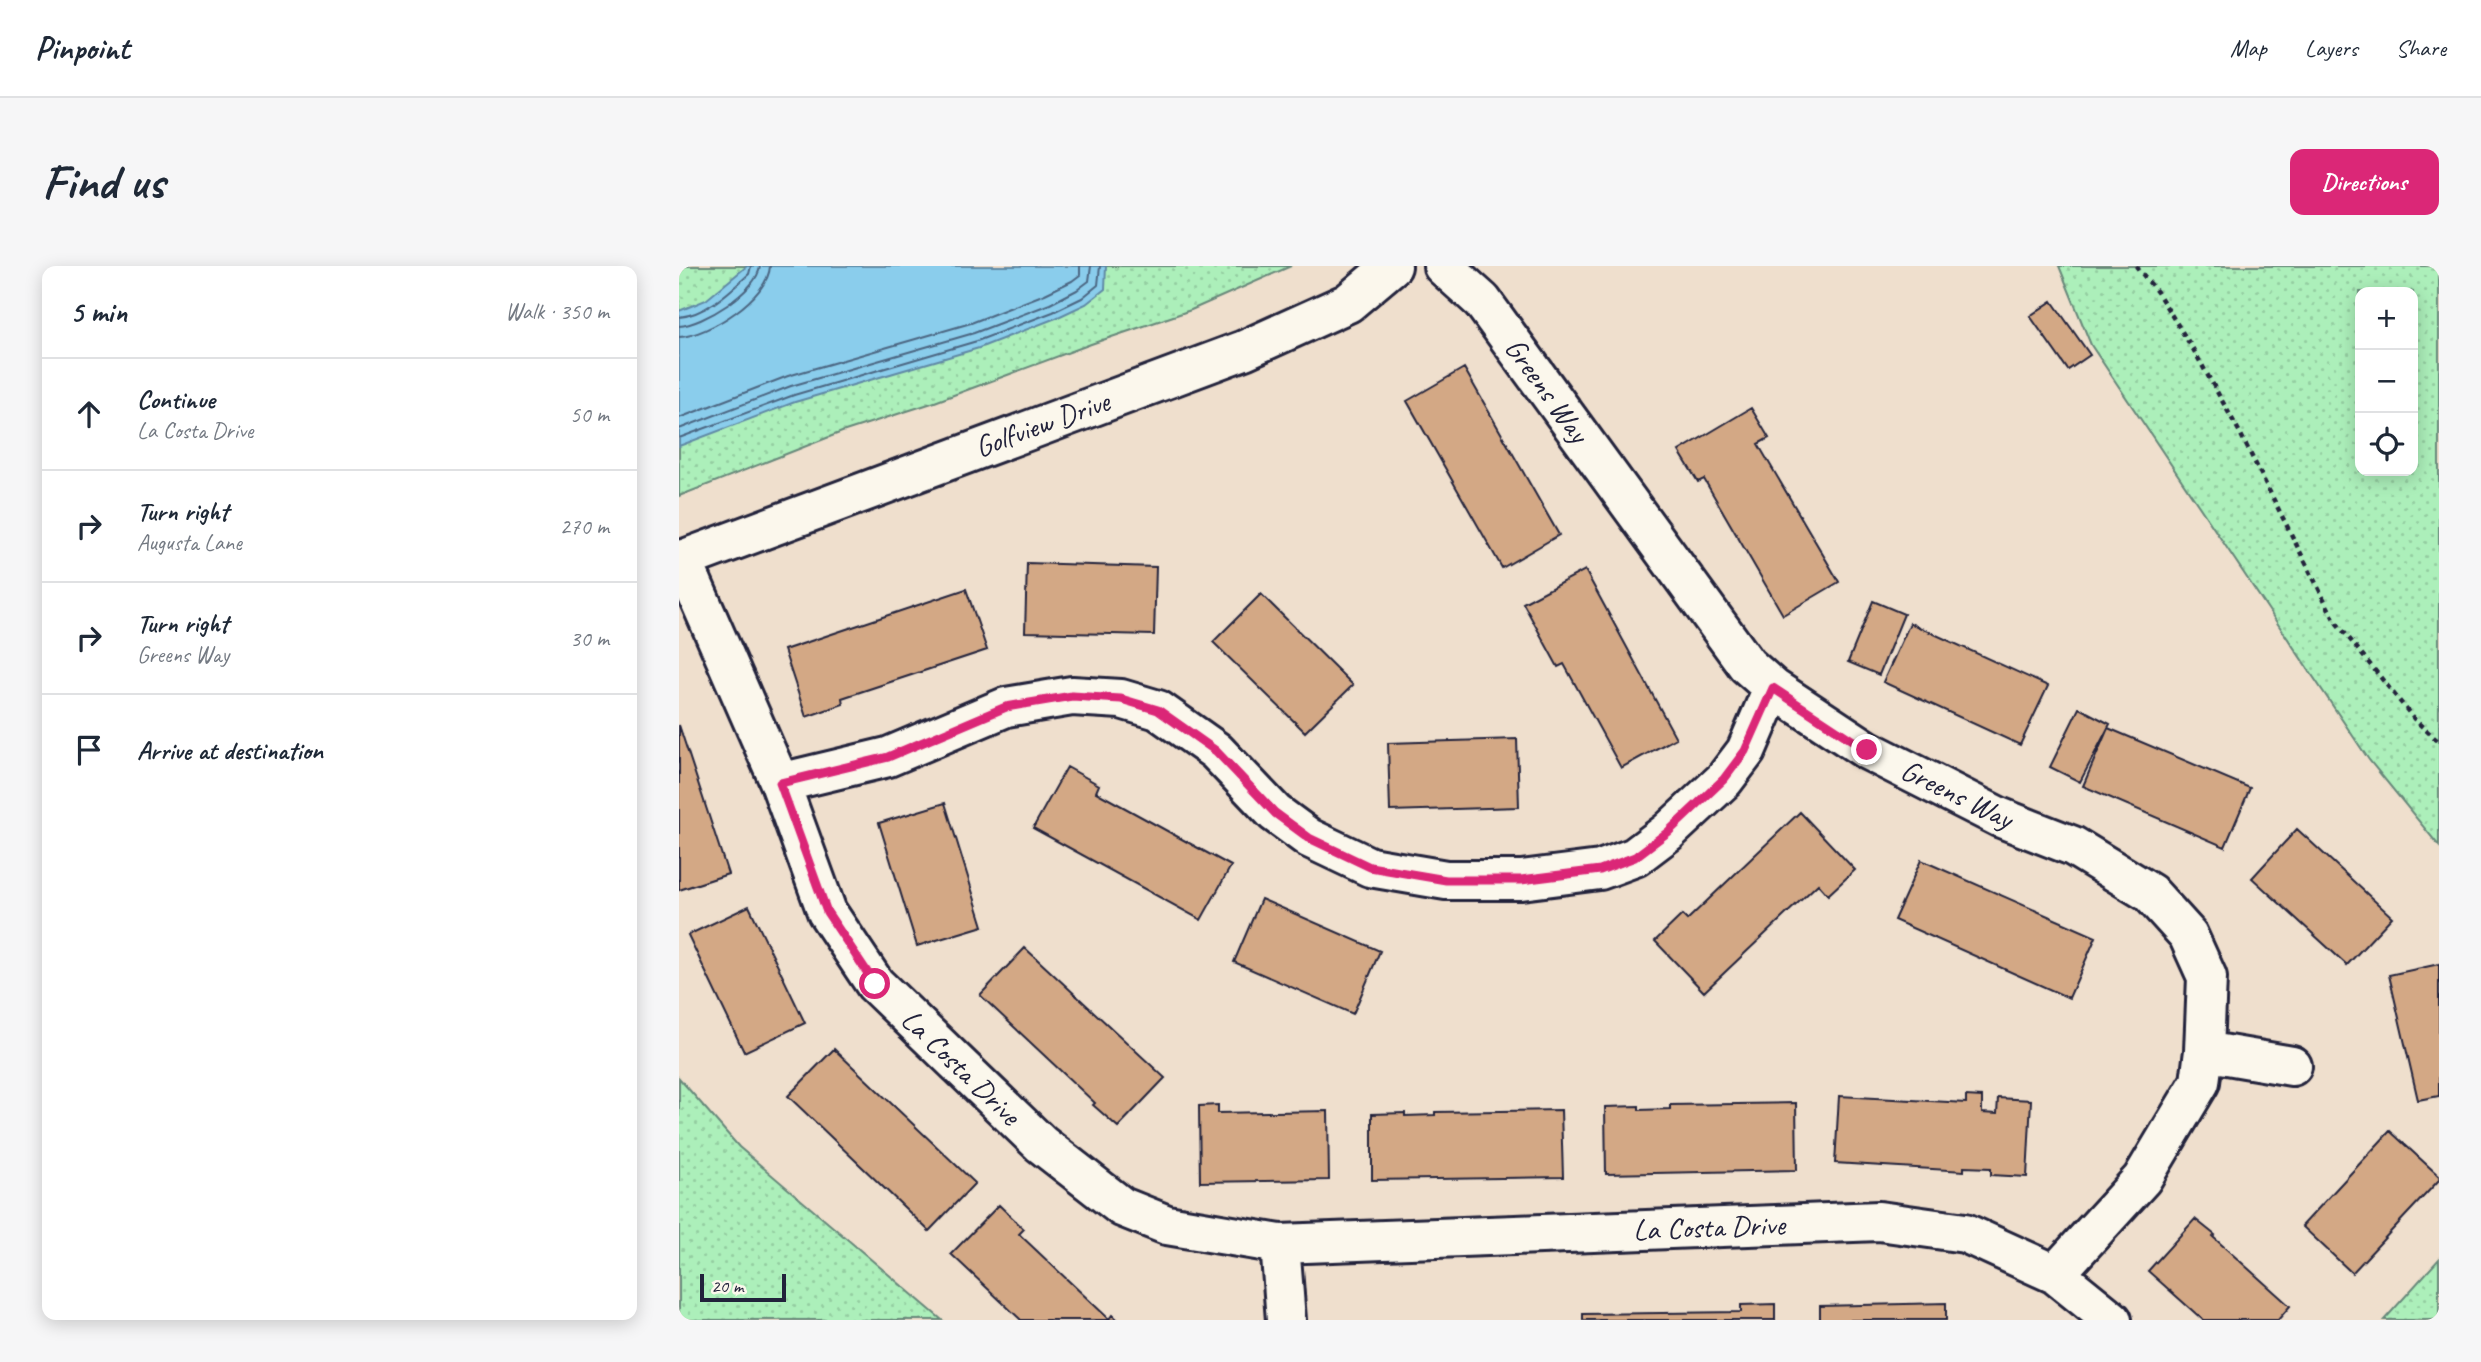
<!DOCTYPE html>
<meta charset="utf-8">
<style>
body{margin:0;font-family:Caveat,sans-serif;background:#f6f6f7;color:#1f2937}
.controls{position:absolute;right:21px;top:21px;display:grid;overflow:hidden;border-radius:14px;box-shadow:0 4px 18px #0003}
.controls button{width:63px;height:63px;display:grid;place-items:center;padding:0;border:0;border-bottom:2px solid #e0e1e3;background:#fff;color:#1f2937;font:35px sans-serif}
.scale{position:absolute;left:21px;bottom:18px;width:86px;box-sizing:border-box;padding-left:7px;border:4px solid #22223b;border-top:0;font-size:19px;line-height:24px;white-space:nowrap;color:#22223b;-webkit-text-stroke:5px #fbf7ec;paint-order:stroke}
.stop{position:absolute;width:21px;height:21px;margin:-16px;border:5px solid #db2777;border-radius:50%;background:#fff}
.stop.end{background:#db2777;border-color:#fff;box-shadow:0 2px 7px #0008}
.list{margin:0;padding:0;list-style:none}
h2{display:flex;justify-content:space-between;align-items:center;height:91px;margin:0;padding:0 28px;font-size:30px}
h2 small{font-size:23px;font-weight:400;color:#747a83}
.list li{display:grid;grid-template-columns:46px 1fr auto;gap:21px;align-items:center;box-sizing:border-box;height:112px;padding:0 28px;border-top:2px solid #e0e1e3}
.list b{display:block;font-size:26px;white-space:nowrap}
.list p{margin:0;font-size:23px;white-space:nowrap;color:#747a83}
.list em{font-size:23px;font-style:normal;color:#747a83}
.icon{flex:none;width:38px;height:38px;fill:none;stroke:currentColor;stroke-width:2;stroke-linecap:round;stroke-linejoin:round}
.map{position:relative;flex:none;width:1760px;height:1054px;overflow:hidden;border-radius:14px}
header{display:flex;align-items:center;gap:42px;box-sizing:border-box;height:98px;padding:0 35px;background:#fff;border-bottom:2px solid #e0e1e3}
header strong{font-size:33px}
nav{display:flex;gap:38px;margin-inline-start:auto;font-size:24px}
.intro{display:flex;align-items:center;justify-content:space-between;box-sizing:border-box;height:168px;padding:0 42px}
h1{margin:0;font-size:49px}
.button{padding:18px 32px;border-radius:14px;background:#db2777;color:#fff;font-size:24px;font-weight:700}
main{display:flex;gap:42px;padding:0 42px}
aside{flex:1;background:#fff;border-radius:14px;box-shadow:0 4px 18px #0003}
.map>svg:first-child{display:block}
.green{fill:url(#green-dots);stroke:#67887a;stroke-width:2;fill-rule:evenodd}
.water{fill:#8acdec;stroke:#6089a5;stroke-width:2}
.lines{fill:none;stroke-linecap:round;stroke-linejoin:round}
.shore{stroke:#4c6682;stroke-width:2}
.building{fill:#d3a885;stroke:#22223b;stroke-width:2}
.minor-casing{stroke:#22223b;stroke-width:44}
.path{stroke:#22223b;stroke-width:4.5;stroke-dasharray:5 5;stroke-linecap:butt}
.minor{stroke:#fbf7ec;stroke-width:38}
.route{stroke:#db2777;stroke-width:9}
.labels{text-anchor:middle;dominant-baseline:central;stroke-width:5;stroke-linejoin:round;paint-order:stroke}
.street-label{font-size:30px;fill:#22223b;stroke:#fbf7ec}
</style>
<header>
<strong>Pinpoint</strong>
<nav><a>Map</a><a>Layers</a><a>Share</a></nav>
</header>
<div class="intro"><h1>Find us</h1><a class="button">Directions</a></div>
<main>
<aside>
<h2>5 min<small>Walk · 350 m</small></h2>
<ul class="list">
<li><svg class="icon" aria-label="ahead" viewBox="0 0 24 24"><path d="M12 20V5M6 11l6-6 6 6"/></svg><div><b>Continue</b><p>La Costa Drive</p></div><em>50 m</em></li>
<li><svg class="icon" aria-label="right" viewBox="0 0 24 24"><path d="M7 20v-9h11M14 6l5 5-5 5"/></svg><div><b>Turn right</b><p>Augusta Lane</p></div><em>270 m</em></li>
<li><svg class="icon" aria-label="right" viewBox="0 0 24 24"><path d="M7 20v-9h11M14 6l5 5-5 5"/></svg><div><b>Turn right</b><p>Greens Way</p></div><em>30 m</em></li>
<li><svg class="icon" aria-label="arrive" viewBox="0 0 24 24"><path d="M6 21V4h12l-3 4 3 4H6"/></svg><div><b>Arrive at destination</b></div></li>
</ul>
</aside>
<div class="map">
<svg width="1760" height="1054" viewBox="0 0 1760 1054">
<defs>
<pattern id="green-dots" width="8" height="8" patternUnits="userSpaceOnUse" patternTransform="scale(1.75)"><rect width="8" height="8" fill="#acefba"/><path d="M2 2h.1M6 6h.1" fill="none" stroke="#94cda1" stroke-width="1.8" stroke-linecap="round"/></pattern>
</defs>
<rect width="100%" height="100%" fill="#efdfcd"/>
<filter id="ink" filterUnits="userSpaceOnUse"><feTurbulence type="fractalNoise" baseFrequency=".0143" numOctaves="2"/><feDisplacementMap in="SourceGraphic" scale="14" xChannelSelector="R" yChannelSelector="G"/><feConvolveMatrix kernelMatrix="1 2 1 2 8 2 1 2 1" color-interpolation-filters="sRGB"/></filter>
<g filter="url(#ink)">
<path class="green" d="M0 0H612L512 44 412 78 253 137 163 166 0 230Z
M1380 0H1760V580L1690 494 1412 79ZM1681 26H1734V205H1681Z
M0 812 60 881 263 1054H0Z
M1760 993V1054H1705Z"/>
<path class="water" d="M68 0H427L426 23 407 38 377 52 300 82 116 136 0 180V45L27 34Z"/>
<g class="lines">
<path class="shore" d="M0 51C28 48 50 26 70 8L72 0
M0 60C23 59 79 25 81 0
M0 71C29 70 90 31 91 0
M0 152 109 110 292 57 366 28 393 15 401 9V0
M0 163 112 120 295 67 371 38 398 24 410 15 412 0
M0 172 115 129 298 75 374 46 403 32 419 19 421 0"/>
</g>
<path class="building" d="M1373 35 1411 89 1389 104 1351 50Z
M785 102 880 269 823 302 728 135Z
M1072 142 1090 172 1079 178 1160 316 1104 349 1025 213 1019 216 1000 185Z
M348 297 477 301 475 369 346 366Z
M906 304 997 472 942 502 885 398 879 401 844 337Z
M287 323 308 384 163 432 164 438 127 451 105 384Z
M582 328 674 419 626 466 534 376Z
M1194 335 1225 348 1200 409 1169 396Z
M1231 357 1369 420 1341 479 1204 416Z
M1400 442 1431 458 1401 516 1371 501Z
M0 459 49 608 0 624Z
M1429 462 1571 522 1546 581 1404 520Z
M838 473 840 541 711 545 709 477Z
M388 501 420 519 417 526 552 600 522 654 354 562Z
M266 537 304 660 238 680 200 557Z
M1121 546 1176 604 1149 629 1139 618 1025 726 976 675 1003 649 1008 654Z
M1618 563 1713 651 1668 699 1573 612Z
M1242 594 1417 671 1390 732 1215 654Z
M582 633 701 685 674 748 555 696Z
M70 640 126 757 65 786 9 669Z
M346 682 486 812 439 861 414 839 416 837 301 729Z
M1760 698V830L1739 834 1710 709Z
M155 783 296 917 250 965 109 830Z
M1160 830 1287 837V830L1303 831V847L1318 848 1319 832 1352 834 1348 911 1312 909V902L1285 901V905L1156 897Z
M1117 837 1118 904 927 908 926 841 960 840V844L991 843V839Z
M539 839V847L649 845 650 914 521 916 520 840Z
M882 844 884 911 693 914V848L726 847V850L756 849V846Z
M1711 865 1760 910V914L1673 1007 1623 960Z
M320 939 345 963 340 968 430 1053 433 1049 438 1054H342L272 988Z
M1516 953 1536 969 1534 971 1611 1040 1599 1054H1524L1469 1005Z
M1267 1037V1054H1141V1040Z
M1096 1038V1054H904V1048L1062 1046V1039Z"/>
<g class="lines">
<g class="minor-casing">
<path id="minor" d="M764 0 803 35 1068 399 1094 422 1188 484 1320 551 1394 580 1471 627 1509 669 1528 711 1525 785 1521 816 1463 913 1376 1008
M3 293 101 517 148 646 196 718 362 878 443 941 488 959 601 978 1200 955 1286 967 1376 1008 1433 1054
M0 295 565 84 669 37 713 0
M101 517 209 491 327 441 393 430 442 433 479 444 537 485 596 547 630 572 691 601 767 614H842L921 604 956 591 989 566 1045 514 1067 485 1094 422
M1525 785 1613 800
M601 978 607 1054"/>
</g>
<path class="path" d="M1457 0 1478 26 1514 83 1560 165 1656 355 1736 454 1760 476"/>
<use href="#minor" class="minor"/>
</g>
</g>
<g class="lines" filter="url(#ink)">
<path class="route" d="M196 718 148 646 101 517 209 491 327 441 393 430 442 433 479 444 537 485 596 547 630 572 691 601 767 614H842L921 604 956 591 989 566 1045 513 1066 485 1094 422 1188 484"/>
</g>
<g class="labels">
<g class="street-label">
<text transform="translate(868 124) rotate(54)">Greens Way</text>
<text transform="translate(363 158) rotate(-20)">Golfview Drive</text>
<text transform="translate(1278 528) rotate(26)">Greens Way</text>
<text transform="translate(282 801) rotate(44)">La Costa Drive</text>
<text transform="translate(1030 961) rotate(-2)">La Costa Drive</text>
</g>
</g>
</svg>
<div class="controls">
<button>+</button>
<button>−</button>
<button><svg class="icon" aria-label="locate" viewBox="0 0 24 24"><circle cx="12" cy="12" r="6"/><path d="M12 2v4M12 18v4M2 12h4M18 12h4"/></svg></button>
</div>
<div class="scale">20 m</div>
<div class="stop" style="left:196px;top:718px"></div>
<div class="stop end" style="left:1188px;top:484px"></div>
</div>
</main>
